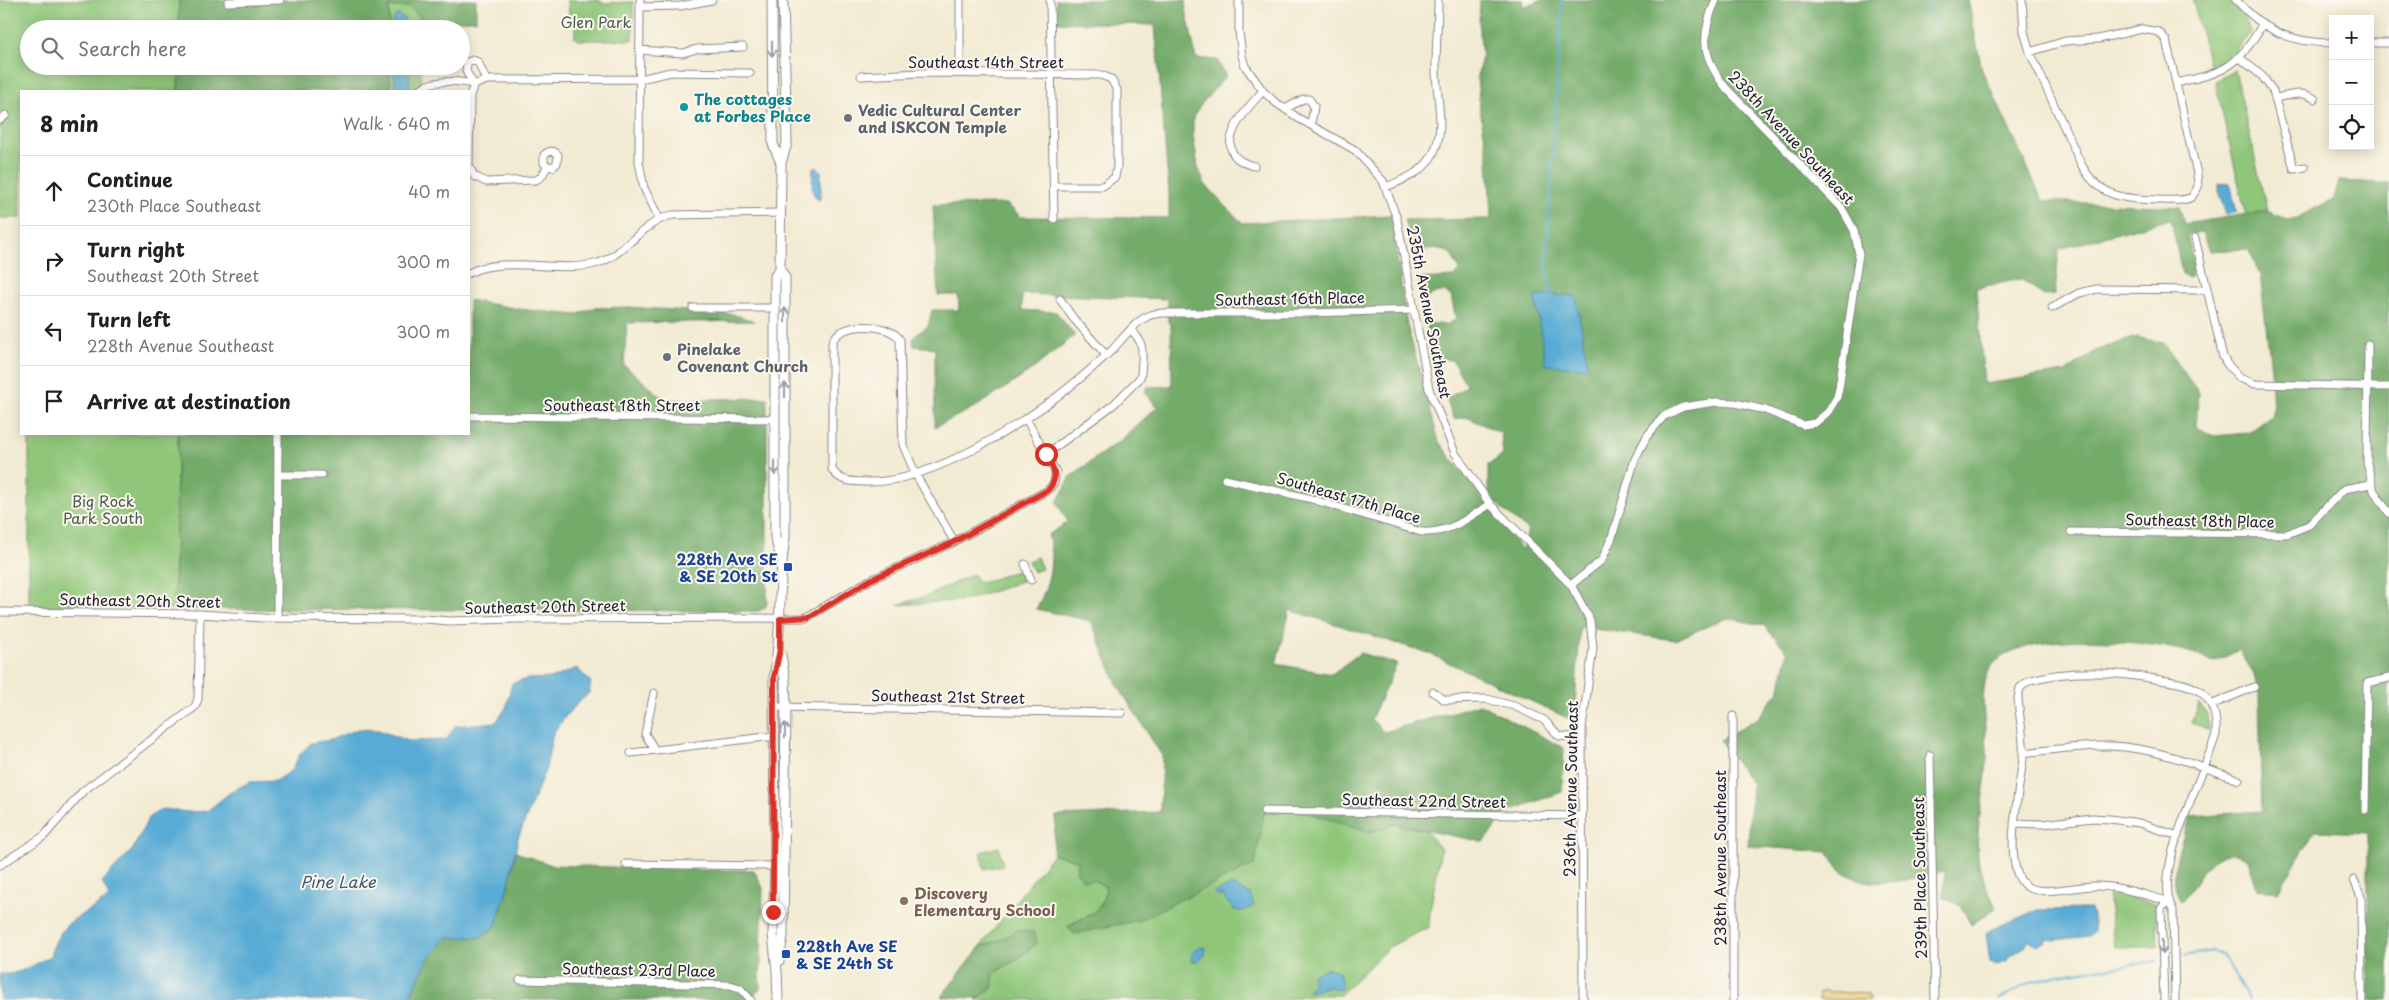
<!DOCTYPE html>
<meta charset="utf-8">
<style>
body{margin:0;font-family:"Playpen Sans",sans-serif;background:#f2f2f2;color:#202124}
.controls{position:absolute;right:15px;top:15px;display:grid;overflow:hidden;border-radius:0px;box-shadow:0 2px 12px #0003}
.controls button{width:45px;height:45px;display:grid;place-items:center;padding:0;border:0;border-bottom:1px solid #e0e0e0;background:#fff;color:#202124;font:25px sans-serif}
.stop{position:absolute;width:15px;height:15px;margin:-11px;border:4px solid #d93025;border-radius:50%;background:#fff}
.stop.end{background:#d93025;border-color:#fff;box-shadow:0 1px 5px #0008}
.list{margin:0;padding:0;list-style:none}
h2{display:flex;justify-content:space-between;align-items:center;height:65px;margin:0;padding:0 20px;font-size:21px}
h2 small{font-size:16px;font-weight:400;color:#757577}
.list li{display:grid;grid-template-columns:32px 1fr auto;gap:15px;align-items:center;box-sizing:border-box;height:70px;padding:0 20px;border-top:1px solid #e0e0e0}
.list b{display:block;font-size:19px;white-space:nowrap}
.list p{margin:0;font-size:16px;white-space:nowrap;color:#757577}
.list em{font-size:16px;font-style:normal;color:#757577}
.icon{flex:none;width:28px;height:28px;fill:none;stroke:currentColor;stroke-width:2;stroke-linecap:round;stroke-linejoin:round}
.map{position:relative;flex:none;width:2389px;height:1000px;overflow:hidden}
.search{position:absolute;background:#fff;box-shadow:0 2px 12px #0003;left:20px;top:20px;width:450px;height:55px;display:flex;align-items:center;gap:12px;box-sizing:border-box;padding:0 18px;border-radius:28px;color:#757577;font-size:19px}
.panel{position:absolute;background:#fff;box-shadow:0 2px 12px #0003;left:20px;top:90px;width:450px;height:345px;border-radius:0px}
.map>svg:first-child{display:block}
.green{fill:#8fc679;stroke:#58745a}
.forest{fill:#73ab69;stroke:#4a6652;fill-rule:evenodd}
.sand{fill:#eeda9e;stroke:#887e6c}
.water{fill:#59abd4;stroke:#3e6688}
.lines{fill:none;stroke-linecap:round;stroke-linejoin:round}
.stream{stroke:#59abd4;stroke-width:2}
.minor-casing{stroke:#8a8687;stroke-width:9}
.major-casing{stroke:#8a8687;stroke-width:11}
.minor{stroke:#fff;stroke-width:7}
.major{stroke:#fff;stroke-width:9}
.oneway{stroke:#9c9ca7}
.route{stroke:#d93025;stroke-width:6}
.culture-dot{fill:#0f9aa8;stroke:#fbf7ec;stroke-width:2}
.worship-dot{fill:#6b7280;stroke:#fbf7ec;stroke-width:2}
.transit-dot{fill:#1a4fb4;stroke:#fbf7ec;stroke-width:2}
.education-dot{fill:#8d6e63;stroke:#fbf7ec;stroke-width:2}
.labels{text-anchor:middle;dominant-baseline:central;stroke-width:4;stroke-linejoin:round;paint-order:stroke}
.park-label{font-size:15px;fill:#485b51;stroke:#fbf7ec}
.street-label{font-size:15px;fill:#22223b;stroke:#fbf7ec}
.culture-label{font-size:15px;font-weight:bold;fill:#0d838f;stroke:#fbf7ec;text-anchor:start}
.worship-label{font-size:15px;font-weight:bold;fill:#5b616d;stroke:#fbf7ec;text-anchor:start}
.transit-label{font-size:15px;font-weight:bold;fill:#164399;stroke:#fbf7ec;text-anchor:end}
.education-label{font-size:15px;font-weight:bold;fill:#785e54;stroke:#fbf7ec;text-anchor:start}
.water-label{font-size:16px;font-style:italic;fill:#385978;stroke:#fbf7ec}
</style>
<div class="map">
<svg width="2389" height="1000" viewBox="0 0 2389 1000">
<rect width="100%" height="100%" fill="#fbf7ec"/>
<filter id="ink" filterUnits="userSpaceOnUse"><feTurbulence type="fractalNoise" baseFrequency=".02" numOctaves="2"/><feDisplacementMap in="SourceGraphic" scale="10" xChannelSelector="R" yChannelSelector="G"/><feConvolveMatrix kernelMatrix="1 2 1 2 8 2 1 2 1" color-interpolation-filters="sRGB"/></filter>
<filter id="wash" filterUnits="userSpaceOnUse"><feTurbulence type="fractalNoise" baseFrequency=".0096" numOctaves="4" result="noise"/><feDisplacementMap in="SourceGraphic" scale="20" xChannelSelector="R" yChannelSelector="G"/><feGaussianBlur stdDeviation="1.12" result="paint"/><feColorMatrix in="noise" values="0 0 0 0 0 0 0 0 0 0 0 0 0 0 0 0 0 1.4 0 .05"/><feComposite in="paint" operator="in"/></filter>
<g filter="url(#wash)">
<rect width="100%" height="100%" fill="#f2ebd3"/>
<path class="green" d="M0 0H179V29H29V66H179L178 91H21V218H0Z
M568 0H600V3L633 2V40H577L575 38V18H569Z
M2193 0H2230L2245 18 2250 32 2231 57 2210 68Z
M409 6 422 20V29H389V7Z
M390 66H421V91H390Z
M2235 70 2267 211 2246 216 2215 81Z
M29 434H178L174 609 29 606Z
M1037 557 1042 569 1033 572 1028 561Z
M1023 569 1025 576 1022 581 968 600 898 605 932 594 973 574 977 581 981 583Z
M2199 703 2207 714 2209 730 2192 723Z
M1299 810 1371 832 1395 824 1425 830 1441 849 1430 911 1429 927 1389 947 1340 995H1308L1284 1000H976L992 988 994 973 1017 959V930L1005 938 980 947 1053 854 1078 860 1095 881 1106 887C1101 915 1090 913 1068 926L1074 934 1139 920 1173 902 1264 813Z
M999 847 1003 865 984 869 981 852Z
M2108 892 2156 904 2158 947H2114Z"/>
<path class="forest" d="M179 0H476V20H422L409 7H389V29H179Z
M1056 0H1186L1185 5 1196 58 1217 60 1226 76 1203 102 1193 117V135L1198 167 1205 184 1242 223 1391 215 1407 325 1439 442 1522 550 1528 530 1503 510 1488 492V465L1503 455 1501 433 1466 417 1454 419 1446 399 1467 386 1453 361 1431 355 1427 323 1446 325 1456 319 1451 296C1439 287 1432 295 1422 302L1419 279 1454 277 1460 270 1450 253 1436 248 1415 252 1404 220 1491 219 1488 158 1480 109 1477 77 1482 57 1479 22 1480 0H1523V7L1541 0H1968L1982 70 2043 201 2180 207 2184 224 2267 211 2290 221 2334 199 2339 181 2389 183V1000H2368V833L2315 831 2278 892 2257 889 2248 859C2215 839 2199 880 2181 902 2166 877 2181 842 2191 816L2262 811 2259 695 2254 675 2239 650 2213 663C2206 659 2197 654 2189 652 2149 641 2007 625 1988 673 1977 698 1989 736 1987 763 1985 794 1975 827 1978 858 1980 875 1989 892 1996 908L1971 925 1961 906 1944 898 1945 871C1913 878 1866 894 1839 868 1834 864 1831 857 1827 852L1748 846 1752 785 1720 740 1758 718 1779 691 1788 652 1763 625 1727 618 1675 640 1580 627 1574 721 1428 653 1290 610 1276 664 1332 674 1360 653 1397 664 1371 719 1384 732 1480 704 1564 748 1562 792 1507 812 1484 842 1395 824 1371 832 1299 810 1264 813 1255 864 1139 920 1074 934 1068 926C1090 914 1101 915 1106 887L1095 881 1083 880 1076 871 1078 860 1053 854 1056 816 1160 812 1162 756 1118 686 1091 621 1036 609C1049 587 1055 560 1048 535L1068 522 1057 502 1071 476 1122 439 1157 407 1145 392 1147 387 1172 386 1171 324 1168 322V299L1022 294V310L1056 312 1075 335 1028 373 981 404 935 427V348L914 346C910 334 921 333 928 326L932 310H959L958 295H938L933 205 1007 204 1021 217 1169 218V193L1155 25 1057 22ZM2171 219 2182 274 2189 278 2195 268 2187 235 2202 233 2209 251 2248 249 2260 274 2271 369 2273 415 2248 433 2214 436 2196 427 2199 393 2163 343 2136 337 2097 350 2065 372 1984 384 1976 288 2021 279 2044 296 2055 294 2059 249Z
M179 66H390V91H178Z
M469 300 519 309 576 315 593 308 629 307 732 314 754 321 627 323 624 365 665 400 767 398V603L765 608 758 611 174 609 178 434H469Z
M516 852 551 865 699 870H754L763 888 760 989 750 1000H408L428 959 446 937H479L495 927 509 884Z
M1017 930 1034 932 1037 943 1017 959 994 973 992 988 979 998 941 997 980 947 1005 938Z"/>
<path class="sand" d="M1823 991 1868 994 1870 1000H1819V993Z"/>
<path class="water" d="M397 14 404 19 409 29H393V21Z
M394 66H409L410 91H397L395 86Z
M816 167 821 171V197L819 200C809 195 813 178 813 168Z
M2230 183 2237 212 2226 215 2219 194V185Z
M1552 295 1576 296 1588 368 1546 365 1535 297Z
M577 668 591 682 589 693 569 712 553 733 546 768 518 838 509 884 495 927 479 937 446 938 428 959 408 1000H0V974C17 976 36 964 50 956 63 915 79 921 109 897L102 882 133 849 149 817 163 809 188 812 207 811 232 791 250 782 275 781 292 770 300 754 311 743 330 740 358 729 378 730 409 741 446 740 455 726 496 722 506 708 512 683 528 679 553 678Z
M1231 885 1250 894 1254 906 1242 911 1234 910 1222 895 1218 897 1214 893Z
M2090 909 2093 915V933L2090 936 2054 940 2047 939V941L2036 945 2030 940 2027 941 2026 946 2008 957V960L1995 965 1990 963 1986 933 1990 930 2037 910Z
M1200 946 1205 948V955L1198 961H1191L1192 953Z
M1328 968 1339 971 1342 986 1340 989 1328 987 1309 992 1308 990 1313 984 1312 975Z"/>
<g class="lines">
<path class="stream" d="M1926 0 1937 31
M1552 295 1546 262 1562 0
M2184 956 2212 951 2223 956 2249 1000
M1999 1000 2030 982 2068 973 2157 961"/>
</g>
</g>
<g filter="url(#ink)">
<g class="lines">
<g class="minor-casing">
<path id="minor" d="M640 0 639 162 644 188 659 218
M960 0V73
M1050 0 1054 219
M1239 0V32L1242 56 1245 66 1263 91 1275 102 1298 118 1355 150 1383 181 1397 219 1429 389 1455 453 1490 504 1571 585 1590 620 1593 648 1582 728 1583 1000
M2022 0 2024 31 2030 52 2081 164C2100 199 2126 199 2161 200 2171 200 2183 202 2192 197L2198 187 2197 174 2166 40 2159 32 2142 29 2098 39 2065 41 2030 52
M2236 0C2264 31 2291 43 2333 43
M228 2 280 0
M640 7 680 6 712 0
M2370 43H2389
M639 50 683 53 697 49 743 47
M2240 58 2262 76 2273 91 2294 169 2305 167
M861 76 920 73 1101 75 1111 79 1117 90V167L1115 177 1103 186H1054
M2176 83C2225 72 2236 69 2262 25
M474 85 487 80 640 79 671 72 750 73
M474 85 470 95 469 166 474 176 486 182 536 180 541 177 548 166 553 167 557 163 558 155C554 150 549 150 544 155V163L548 166
M474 85 466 71 467 62 473 60 478 62 486 80
M419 91C427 79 461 80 474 85
M2276 98C2291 95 2303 90 2315 99
M1285 109 1303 99H1309L1314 106 1311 124
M0 120 6 115
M1254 166C1205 154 1245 110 1263 91
M1386 187C1402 180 1420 174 1430 159 1448 133 1436 98 1436 69 1436 46 1438 23 1438 0
M2195 238 2223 357 2227 364 2240 378 2255 384 2389 387
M469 273C500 255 561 273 595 264 624 257 639 224 672 215L781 213
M1060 299 1073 318 1106 355
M693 308H775
M2052 308 2079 293 2097 289 2206 290
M2368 344 2367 463 2374 491 2389 513
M469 416 775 419
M1046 454 1113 405 1139 379 1141 375C1142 356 1146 343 1131 330
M278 475H322
M1225 479 1308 498 1421 532C1449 534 1468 518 1490 504
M2071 532 2287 534 2309 525 2344 489 2371 484
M954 541 916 475 903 445 900 340C890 322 837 321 832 343V469C839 483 856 482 869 482 932 483 1030 420 1078 380 1089 371 1101 360 1112 350 1123 339 1133 323 1148 316 1153 314 1160 313 1166 313H1309L1414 310
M1025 564 1031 580
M1571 585 1602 560 1612 537 1635 459 1647 436 1664 416 1683 407 1716 402 1735 403 1765 410 1803 425 1815 423 1828 412 1837 397 1839 388 1859 254 1854 230 1841 207 1726 88C1702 58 1700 35 1716 0
M0 612 200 614 263 618 425 619 449 621 513 619 805 618 870 580 950 544 1048 490 1054 483 1056 472 1026 419
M277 618 278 434
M1433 692 1445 700 1487 699 1514 706 1544 720 1559 736 1582 738
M654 693 645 734 655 750
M2211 705 2254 687
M774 707 1122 713
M631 753 775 736
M2023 753C2052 750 2082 745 2111 746 2156 748 2198 765 2239 780
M1930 755 1935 1000
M2365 810 2367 683 2389 678
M1264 811 1582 816
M2014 823 2043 824 2092 818 2110 819 2139 823 2178 836
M626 864 775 866
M0 865 44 836 83 791 195 707 198 699 200 614
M2354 880 2361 897 2362 1000
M2167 901C2145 895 2120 886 2096 886 2076 886 2051 894 2032 889 1997 879 2021 784 2023 758 2025 739 2019 718 2018 698L2020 688 2028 681C2071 668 2118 672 2161 680 2173 682 2187 683 2198 690 2213 700 2217 717 2216 734 2205 776 2150 871 2173 910L2175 1000
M520 980 730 985 740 988 751 1000
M1733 1000V716
M2164 1000 2161 909 2167 901"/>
</g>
<g class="major-casing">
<path id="major" d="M772 0 773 144 781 163
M780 269 775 276V538L781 558
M779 961 783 936 786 707 785 680 781 655
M778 1000 777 971 773 935 775 866 774 677C783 631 777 584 785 538V278L780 269 781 163 787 143 783 0"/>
</g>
<use href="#minor" class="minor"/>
<use href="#major" class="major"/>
</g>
<defs><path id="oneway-shaft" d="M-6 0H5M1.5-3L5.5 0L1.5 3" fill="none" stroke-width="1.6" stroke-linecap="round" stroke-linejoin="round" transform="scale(1.25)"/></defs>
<g class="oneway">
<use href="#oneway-shaft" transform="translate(772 49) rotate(90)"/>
<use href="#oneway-shaft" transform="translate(785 315) rotate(-90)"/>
<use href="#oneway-shaft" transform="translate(785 390) rotate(-90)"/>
<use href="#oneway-shaft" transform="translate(775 468) rotate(90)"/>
<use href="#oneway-shaft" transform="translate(785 730) rotate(-89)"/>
<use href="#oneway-shaft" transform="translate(2162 947) rotate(88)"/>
</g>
</g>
<g class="lines" filter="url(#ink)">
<path class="route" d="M773 912 774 677 780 649V619L809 617 870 580 950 544 1048 490C1060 477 1053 468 1046 454"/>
</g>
<circle class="culture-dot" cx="684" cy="107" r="5"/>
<g class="worship-dot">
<circle cx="848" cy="118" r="5"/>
<circle cx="667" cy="357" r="5"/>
</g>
<g class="transit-dot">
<rect x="783" y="562" width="10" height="10" rx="2.5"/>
<rect x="781" y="949" width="10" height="10" rx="2.5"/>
</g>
<circle class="education-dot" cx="904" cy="901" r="5"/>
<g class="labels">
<g class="park-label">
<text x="596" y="21">Glen Park</text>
<text x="103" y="500">Big Rock<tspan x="103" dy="17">Park South</tspan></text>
</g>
<g class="street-label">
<text x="986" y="61">Southeast 14th Street</text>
<text transform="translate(1792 137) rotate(47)">238th Avenue Southeast</text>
<text transform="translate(1290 298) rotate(-1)">Southeast 16th Place</text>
<text transform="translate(1430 312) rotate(79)">235th Avenue Southeast</text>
<text x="622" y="404">Southeast 18th Street</text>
<text transform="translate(1349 497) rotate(16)">Southeast 17th Place</text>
<text transform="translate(2200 520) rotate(1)">Southeast 18th Place</text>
<text transform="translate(140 600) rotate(1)">Southeast 20th Street</text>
<text transform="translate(545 606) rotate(-1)">Southeast 20th Street</text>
<text transform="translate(948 696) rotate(1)">Southeast 21st Street</text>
<text transform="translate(1570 789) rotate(-89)">236th Avenue Southeast</text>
<text transform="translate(1424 800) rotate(1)">Southeast 22nd Street</text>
<text transform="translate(1719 858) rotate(-90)">238th Avenue Southeast</text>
<text transform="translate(1919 878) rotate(-91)">239th Place Southeast</text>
<text transform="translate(639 969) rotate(1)">Southeast 23rd Place</text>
</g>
<g class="culture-label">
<text x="694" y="98">The cottages<tspan x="694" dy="17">at Forbes Place</tspan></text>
</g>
<g class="worship-label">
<text x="858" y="109">Vedic Cultural Center<tspan x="858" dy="17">and ISKCON Temple</tspan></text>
<text x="677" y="348">Pinelake<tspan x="677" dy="17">Covenant Church</tspan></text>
</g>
<g class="transit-label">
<text x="778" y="558">228th Ave SE<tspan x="778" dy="17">&amp; SE 20th St</tspan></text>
<text x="796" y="945" text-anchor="start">228th Ave SE<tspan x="796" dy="17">&amp; SE 24th St</tspan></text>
</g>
<g class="education-label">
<text x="914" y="892">Discovery<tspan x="914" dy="17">Elementary School</tspan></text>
</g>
<g class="water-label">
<text x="338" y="881">Pine Lake</text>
</g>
</g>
</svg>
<div class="controls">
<button>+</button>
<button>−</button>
<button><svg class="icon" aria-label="locate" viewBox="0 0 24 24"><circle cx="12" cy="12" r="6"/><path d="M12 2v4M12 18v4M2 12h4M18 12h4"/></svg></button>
</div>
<div class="stop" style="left:1046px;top:454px"></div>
<div class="stop end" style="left:773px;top:912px"></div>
<div class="search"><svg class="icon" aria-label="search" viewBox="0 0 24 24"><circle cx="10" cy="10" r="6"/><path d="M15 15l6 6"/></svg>Search here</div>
<section class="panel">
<h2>8 min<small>Walk · 640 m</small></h2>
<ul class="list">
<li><svg class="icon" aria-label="ahead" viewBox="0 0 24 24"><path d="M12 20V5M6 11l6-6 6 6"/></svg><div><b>Continue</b><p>230th Place Southeast</p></div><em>40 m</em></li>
<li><svg class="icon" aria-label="right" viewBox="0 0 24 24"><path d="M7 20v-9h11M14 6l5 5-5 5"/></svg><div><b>Turn right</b><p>Southeast 20th Street</p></div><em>300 m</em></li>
<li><svg class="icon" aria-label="left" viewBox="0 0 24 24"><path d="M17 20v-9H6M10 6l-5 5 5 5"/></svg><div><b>Turn left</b><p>228th Avenue Southeast</p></div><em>300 m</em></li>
<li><svg class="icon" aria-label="arrive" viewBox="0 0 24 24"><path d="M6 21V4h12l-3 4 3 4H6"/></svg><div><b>Arrive at destination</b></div></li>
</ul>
</section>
</div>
